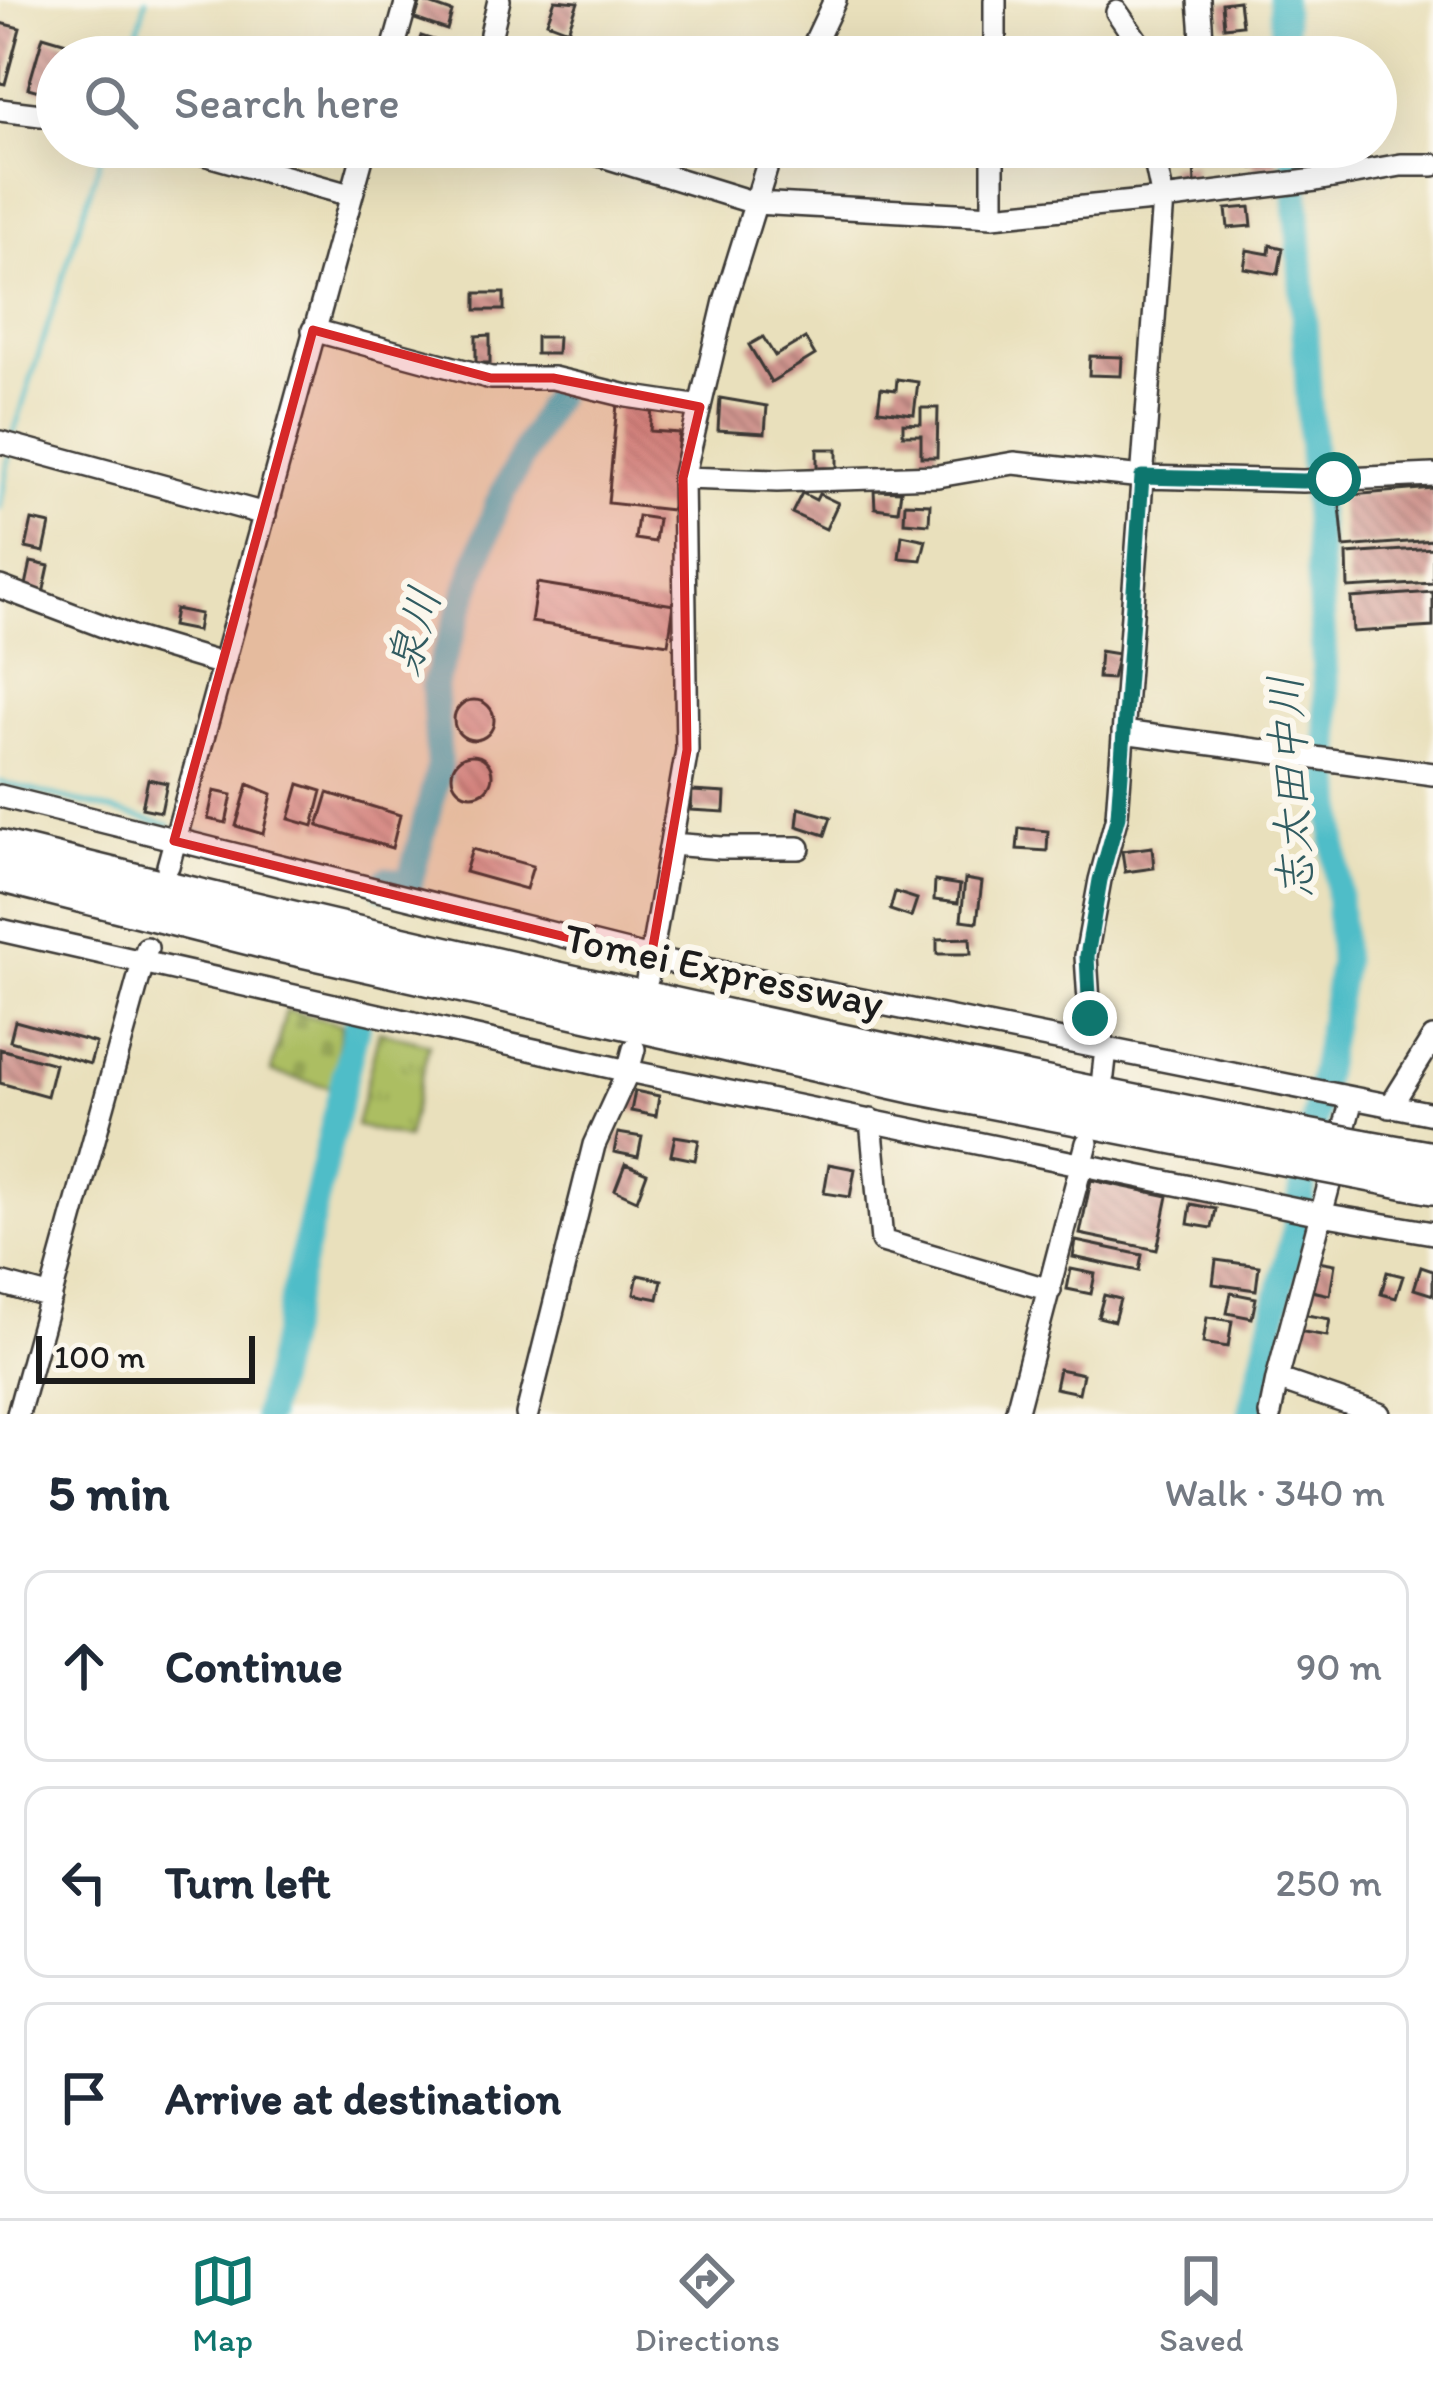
<!DOCTYPE html>
<meta charset="utf-8">
<style>
body{margin:0;font-family:Itim,"Klee One",sans-serif;background:#f6f6f7;color:#1f2937}
.scale{position:absolute;left:36px;bottom:30px;width:219px;box-sizing:border-box;padding-left:12px;border:6px solid #1c1c1c;border-top:0;font-size:33px;line-height:42px;white-space:nowrap;color:#1c1c1c;-webkit-text-stroke:9px #fbf7ec;paint-order:stroke}
.stop{position:absolute;width:36px;height:36px;margin:-27px;border:9px solid #0f766e;border-radius:50%;background:#fff}
.stop.end{background:#0f766e;border-color:#fff;box-shadow:0 3px 12px #0008}
.list{margin:0;padding:0;list-style:none}
h2{display:flex;justify-content:space-between;align-items:center;height:156px;margin:0;padding:0 48px;font-size:51px}
h2 small{font-size:39px;font-weight:400;color:#747a83}
.list li{display:grid;grid-template-columns:78px 1fr auto;gap:36px;align-items:center;box-sizing:border-box;height:192px;margin:0 24px 24px;padding:0 24px;border:3px solid #e0e1e3;border-radius:24px}
.list b{display:block;font-size:45px;white-space:nowrap}
.list em{font-size:39px;font-style:normal;color:#747a83}
.icon{flex:none;width:66px;height:66px;fill:none;stroke:currentColor;stroke-width:2;stroke-linecap:round;stroke-linejoin:round}
.map{position:relative;flex:none;width:1433px;height:1414px;overflow:hidden}
.search{position:absolute;background:#fff;box-shadow:0 12px 48px #0002;left:36px;right:36px;top:36px;height:132px;display:flex;align-items:center;gap:30px;box-sizing:border-box;padding:0 42px;border-radius:66px;color:#747a83;font-size:45px}
.sheet{height:804px;background:#fff}
nav{display:flex;justify-content:space-around;align-items:center;box-sizing:border-box;height:168px;border-top:3px solid #e0e1e3;background:#fff;font-size:33px;color:#747a83}
nav a{display:grid;justify-items:center;gap:6px}
nav .on{color:#0f766e}
.map>svg:first-child{display:block}
.grass{fill:url(#grass-tufts);stroke:#646d3f;stroke-width:3}
.cemetery{fill:url(#cemetery-stones);stroke:#646d3f;stroke-width:3}
.lines{fill:none;stroke-linecap:round;stroke-linejoin:round}
.stream{stroke:#50bdc8;stroke-width:4.5}
.river{stroke:#50bdc8;stroke-width:27}
.building{fill:url(#building-back-hatch)}
.minor-casing{stroke:#3b3934;stroke-width:26}
.highway-casing{stroke:#3b3934;stroke-width:38}
.minor{stroke:#fff;stroke-width:21}
.highway{stroke:#fff;stroke-width:33}
.highway-bridge-casing{stroke:#3b3934;stroke-width:38;stroke-linecap:butt}
.highway-bridge{stroke:#fff;stroke-width:33}
.route{stroke:#0f766e;stroke-width:15}
.marked{fill:#d62828;fill-opacity:0.2;stroke:#d62828;stroke-width:9;stroke-linejoin:round}
.labels{text-anchor:middle;dominant-baseline:central;stroke-width:12;stroke-linejoin:round;paint-order:stroke}
.street-label{font-size:42px;fill:#1c1c1c;stroke:#fbf7ec}
.water-label{font-size:45px;font-style:italic;fill:#315c61;stroke:#fbf7ec}
</style>
<div class="map">
<svg width="1433" height="1414" viewBox="0 0 1433 1414">
<defs>
<pattern id="grass-tufts" width="24" height="20" patternUnits="userSpaceOnUse" patternTransform="scale(3)"><rect width="24" height="20" fill="#acbe62"/><path d="M3 7l-1-3M5 7V3M7 7l1-3M15 17l-1-3M17 17v-4M19 17l1-3" fill="none" stroke="#93a354"/></pattern>
<pattern id="cemetery-stones" width="16" height="16" patternUnits="userSpaceOnUse" patternTransform="scale(3)"><rect width="16" height="16" fill="#acbe62"/><path d="M2 7V4a2 2 0 0 1 4 0v3zM10 15v-3a2 2 0 0 1 4 0v3z" fill="#93a354"/></pattern>
<pattern id="building-back-hatch" width="6" height="6" patternUnits="userSpaceOnUse" patternTransform="scale(3)"><rect width="6" height="6" fill="#cf948e"/><path d="M-1 5l2 2M0 0l6 6M5-1l2 2" fill="none" stroke="#a77873"/></pattern>
</defs>
<rect width="100%" height="100%" fill="#fbf7ec"/>
<filter id="ink" filterUnits="userSpaceOnUse"><feTurbulence type="fractalNoise" baseFrequency=".00833" numOctaves="2"/><feDisplacementMap in="SourceGraphic" scale="24" xChannelSelector="R" yChannelSelector="G"/><feConvolveMatrix kernelMatrix="1 2 1 2 8 2 1 2 1" color-interpolation-filters="sRGB"/></filter>
<filter id="wash" filterUnits="userSpaceOnUse"><feTurbulence type="fractalNoise" baseFrequency=".004" numOctaves="4" result="noise"/><feDisplacementMap in="SourceGraphic" scale="48" xChannelSelector="R" yChannelSelector="G"/><feGaussianBlur stdDeviation="2.7" result="paint"/><feColorMatrix in="noise" values="0 0 0 0 0 0 0 0 0 0 0 0 0 0 0 0 0 1.4 0 .05"/><feComposite in="paint" operator="in"/></filter>
<g filter="url(#wash)">
<rect width="100%" height="100%" fill="#e9e0bc"/>
<path class="grass" d="M379 1031 429 1044 407 1138 356 1126Z"/>
<path class="cemetery" d="M286 1010 342 1024 332 1088 271 1072Z"/>
<g class="lines">
<path class="stream" d="M131 57 146 0
M12 439 104 147
M0 508 10 450
M0 782 169 825
M186 829 387 880"/>
<path class="river" d="M1281 0 1286 57
M385 887 387 880 409 885 439 769 434 685 498 503 559 386
M266 1414 357 1024
M1251 1414 1296 1225 1342 962 1294 147"/>
</g>
<g id="blocks">
<path class="building" d="M555 0 578 2 568 30 547 22Z
M421 1 452 12 447 30 415 19Z
M1239 1 1242 25 1224 27 1222 3Z
M0 23 20 28 5 84 0 83Z
M43 36 111 56V57H57V96L28 88Z
M421 36 452 46 449 57 415 54Z
M1276 147 1277 166 1253 168 1251 148Z
M1194 165 1195 184 1171 186 1169 166Z
M1250 207 1252 226 1228 228 1226 209Z
M1270 245 1283 248 1278 274 1244 268 1247 250 1269 254Z
M476 293H504V310H476Z
M490 335V363H476V336Z
M536 337H558L557 354H536Z
M763 337 775 356 805 338 815 355 771 382 749 345Z
M1090 356 1122 357 1121 376 1089 375Z
M897 379 918 382 914 414 878 410 881 388 896 390Z
M720 398 767 406 765 433 718 430Z
M617 404 652 407 650 431 679 433 672 510 608 503Z
M921 408H938L937 457H921V435H903V423L921 424Z
M817 449H837V468H817Z
M1433 488V540L1344 547 1339 496Z
M874 490 901 491 898 511 875 508Z
M802 493 816 500 819 494 838 503 826 529 792 513Z
M905 503 930 504 929 524 904 522Z
M638 516 658 519 655 542 635 539Z
M32 520 50 524 44 552 26 548Z
M902 535 926 540 921 560 899 558Z
M1433 548V583L1348 588 1347 554Z
M31 562 49 566 43 594 25 590Z
M537 583 674 605 668 644 531 622Z
M1433 592V627L1353 632 1351 598Z
M175 609 200 614 197 631 172 626Z
M1100 651 1118 654 1112 679 1098 678Z
M454 720a20 20 0 1 1 40 0a20 20 0 1 1-40 0Z
M452 775a20 20 0 1 1 40 0a20 20 0 1 1-40 0Z
M148 779 167 783 161 812 142 808Z
M248 784 272 794 263 834 236 826Z
M299 784 322 791 313 826 289 819Z
M214 791 232 795 226 823 208 819Z
M692 791 725 793 724 812 691 810Z
M328 793 400 815 392 848 318 826Z
M799 808 831 817 825 835 797 826Z
M1019 828 1048 831 1047 851 1017 849Z
M1152 847 1154 868 1125 872 1122 851Z
M472 849 533 866 526 889 465 872Z
M965 879 982 882 977 922 961 920Z
M935 881 960 885 958 903 934 900Z
M895 892 917 899 911 917 890 910Z
M970 938 971 954H937V939Z
M15 1021 96 1043 90 1064 10 1041Z
M0 1049 55 1064 47 1096 0 1083Z
M635 1091 659 1096 656 1116 631 1111Z
M618 1133 642 1137 638 1157 614 1152Z
M675 1136 699 1140 695 1160 671 1155Z
M625 1164 647 1173 637 1200 615 1190Z
M829 1164 855 1169 850 1197 824 1193Z
M1091 1180 1168 1196 1157 1250 1080 1234Z
M1191 1204 1216 1209 1212 1228 1188 1224Z
M1076 1241 1142 1255 1139 1271 1073 1257Z
M1216 1260 1259 1266 1256 1290 1213 1284Z
M1318 1261 1335 1264 1330 1295 1312 1291Z
M1421 1267 1433 1271V1295L1414 1289Z
M1071 1269 1095 1274 1091 1294 1067 1289Z
M1387 1272 1403 1276 1396 1298 1381 1294Z
M638 1275 662 1280 658 1299 634 1294Z
M1231 1293 1256 1298 1252 1318 1227 1313Z
M1104 1295 1120 1299 1114 1321 1098 1317Z
M1301 1314 1330 1319 1327 1336 1298 1331Z
M1207 1317 1232 1321 1228 1347 1203 1343Z
M1059 1369 1083 1374 1079 1393 1055 1388Z"/>
</g>
</g>
<g filter="url(#ink)">
<use href="#blocks" fill-opacity="0" stroke="#3b3934" stroke-width="3"/>
<g class="lines">
<g class="minor-casing">
<path id="minor" d="M1117 12 1139 44 1153 57
M391 57 407 0
M493 57 491 34 499 0
M808 57 835 0
M995 57V0
M1197 57C1205 41 1200 18 1199 0
M0 110 57 117
M179 147 350 195
M573 147 755 203 993 216 1163 199 1316 180 1401 165H1433
M993 216V147
M313 330 491 378H553L627 396 700 407
M0 442 265 514
M683 478 777 481 938 476 1014 463 1142 477 1303 481 1433 475
M0 587 132 637 222 664
M1123 732 1433 774
M0 796 651 958 1433 1114
M671 844 721 848H799
M168 866 365 147
M0 930 628 1071 1321 1214 1433 1233
M647 980 687 750 683 478 725 301 773 147
M1103 1076 1106 1049 1090 1017 1086 956 1100 880 1117 816 1163 199 1152 147
M1390 1107 1433 1038
M871 1120 882 1241 1050 1290
M0 1283 51 1297
M1277 1379 1352 1099
M18 1414 147 948
M527 1414 594 1145 628 1071 634 1049
M1016 1414 1087 1143
M1270 1414 1277 1379 1379 1414"/>
</g>
<g class="highway-casing">
<path id="highway" d="M0 847C424 953 851 1046 1280 1131
M0 875 270 943 912 1086 1278 1157
M1360 1146 1433 1159
M1357 1172 1433 1187"/>
</g>
<use href="#minor" class="minor"/>
<use href="#highway" class="highway"/>
<g class="highway-bridge-casing">
<path id="highway-bridge" d="M1280 1131 1360 1146
M1278 1157 1357 1172"/>
</g>
<use href="#highway-bridge" class="highway-bridge"/>
</g>
</g>
<g class="lines" filter="url(#ink)">
<path class="route" d="M1090 1018 1087 956 1100 880 1118 816 1142 477 1303 481 1334 479"/>
</g>
<path class="marked" d="M313 330 491 378H553L700 407 683 478 687 750 651 958 174 841Z"/>
<g class="labels">
<g class="street-label">
<text transform="translate(724 970) rotate(12)">Tomei Expressway</text>
</g>
<g class="water-label">
<text transform="translate(413 631) rotate(-74)">泉川</text>
<text transform="translate(1290 787) rotate(-93)">志太田中川</text>
</g>
</g>
</svg>
<div class="scale">100 m</div>
<div class="stop" style="left:1334px;top:479px"></div>
<div class="stop end" style="left:1090px;top:1018px"></div>
<div class="search"><svg class="icon" aria-label="search" viewBox="0 0 24 24"><circle cx="10" cy="10" r="6"/><path d="M15 15l6 6"/></svg>Search here</div>
</div>
<section class="sheet">
<h2>5 min<small>Walk · 340 m</small></h2>
<ul class="list">
<li><svg class="icon" aria-label="ahead" viewBox="0 0 24 24"><path d="M12 20V5M6 11l6-6 6 6"/></svg><div><b>Continue</b></div><em>90 m</em></li>
<li><svg class="icon" aria-label="left" viewBox="0 0 24 24"><path d="M17 20v-9H6M10 6l-5 5 5 5"/></svg><div><b>Turn left</b></div><em>250 m</em></li>
<li><svg class="icon" aria-label="arrive" viewBox="0 0 24 24"><path d="M6 21V4h12l-3 4 3 4H6"/></svg><div><b>Arrive at destination</b></div></li>
</ul>
</section>
<nav>
<a class="on"><svg class="icon" aria-label="map" viewBox="0 0 24 24"><path d="M3 6l6-2 6 2 6-2v14l-6 2-6-2-6 2zM9 4v14M15 6v14"/></svg>Map</a>
<a><svg class="icon" aria-label="directions" viewBox="0 0 24 24"><path d="M12 3l9 9-9 9-9-9zM9 14v-3h6M13 9l2 2-2 2"/></svg>Directions</a>
<a><svg class="icon" aria-label="saved" viewBox="0 0 24 24"><path d="M7 4h10v16l-5-4-5 4z"/></svg>Saved</a>
</nav>
